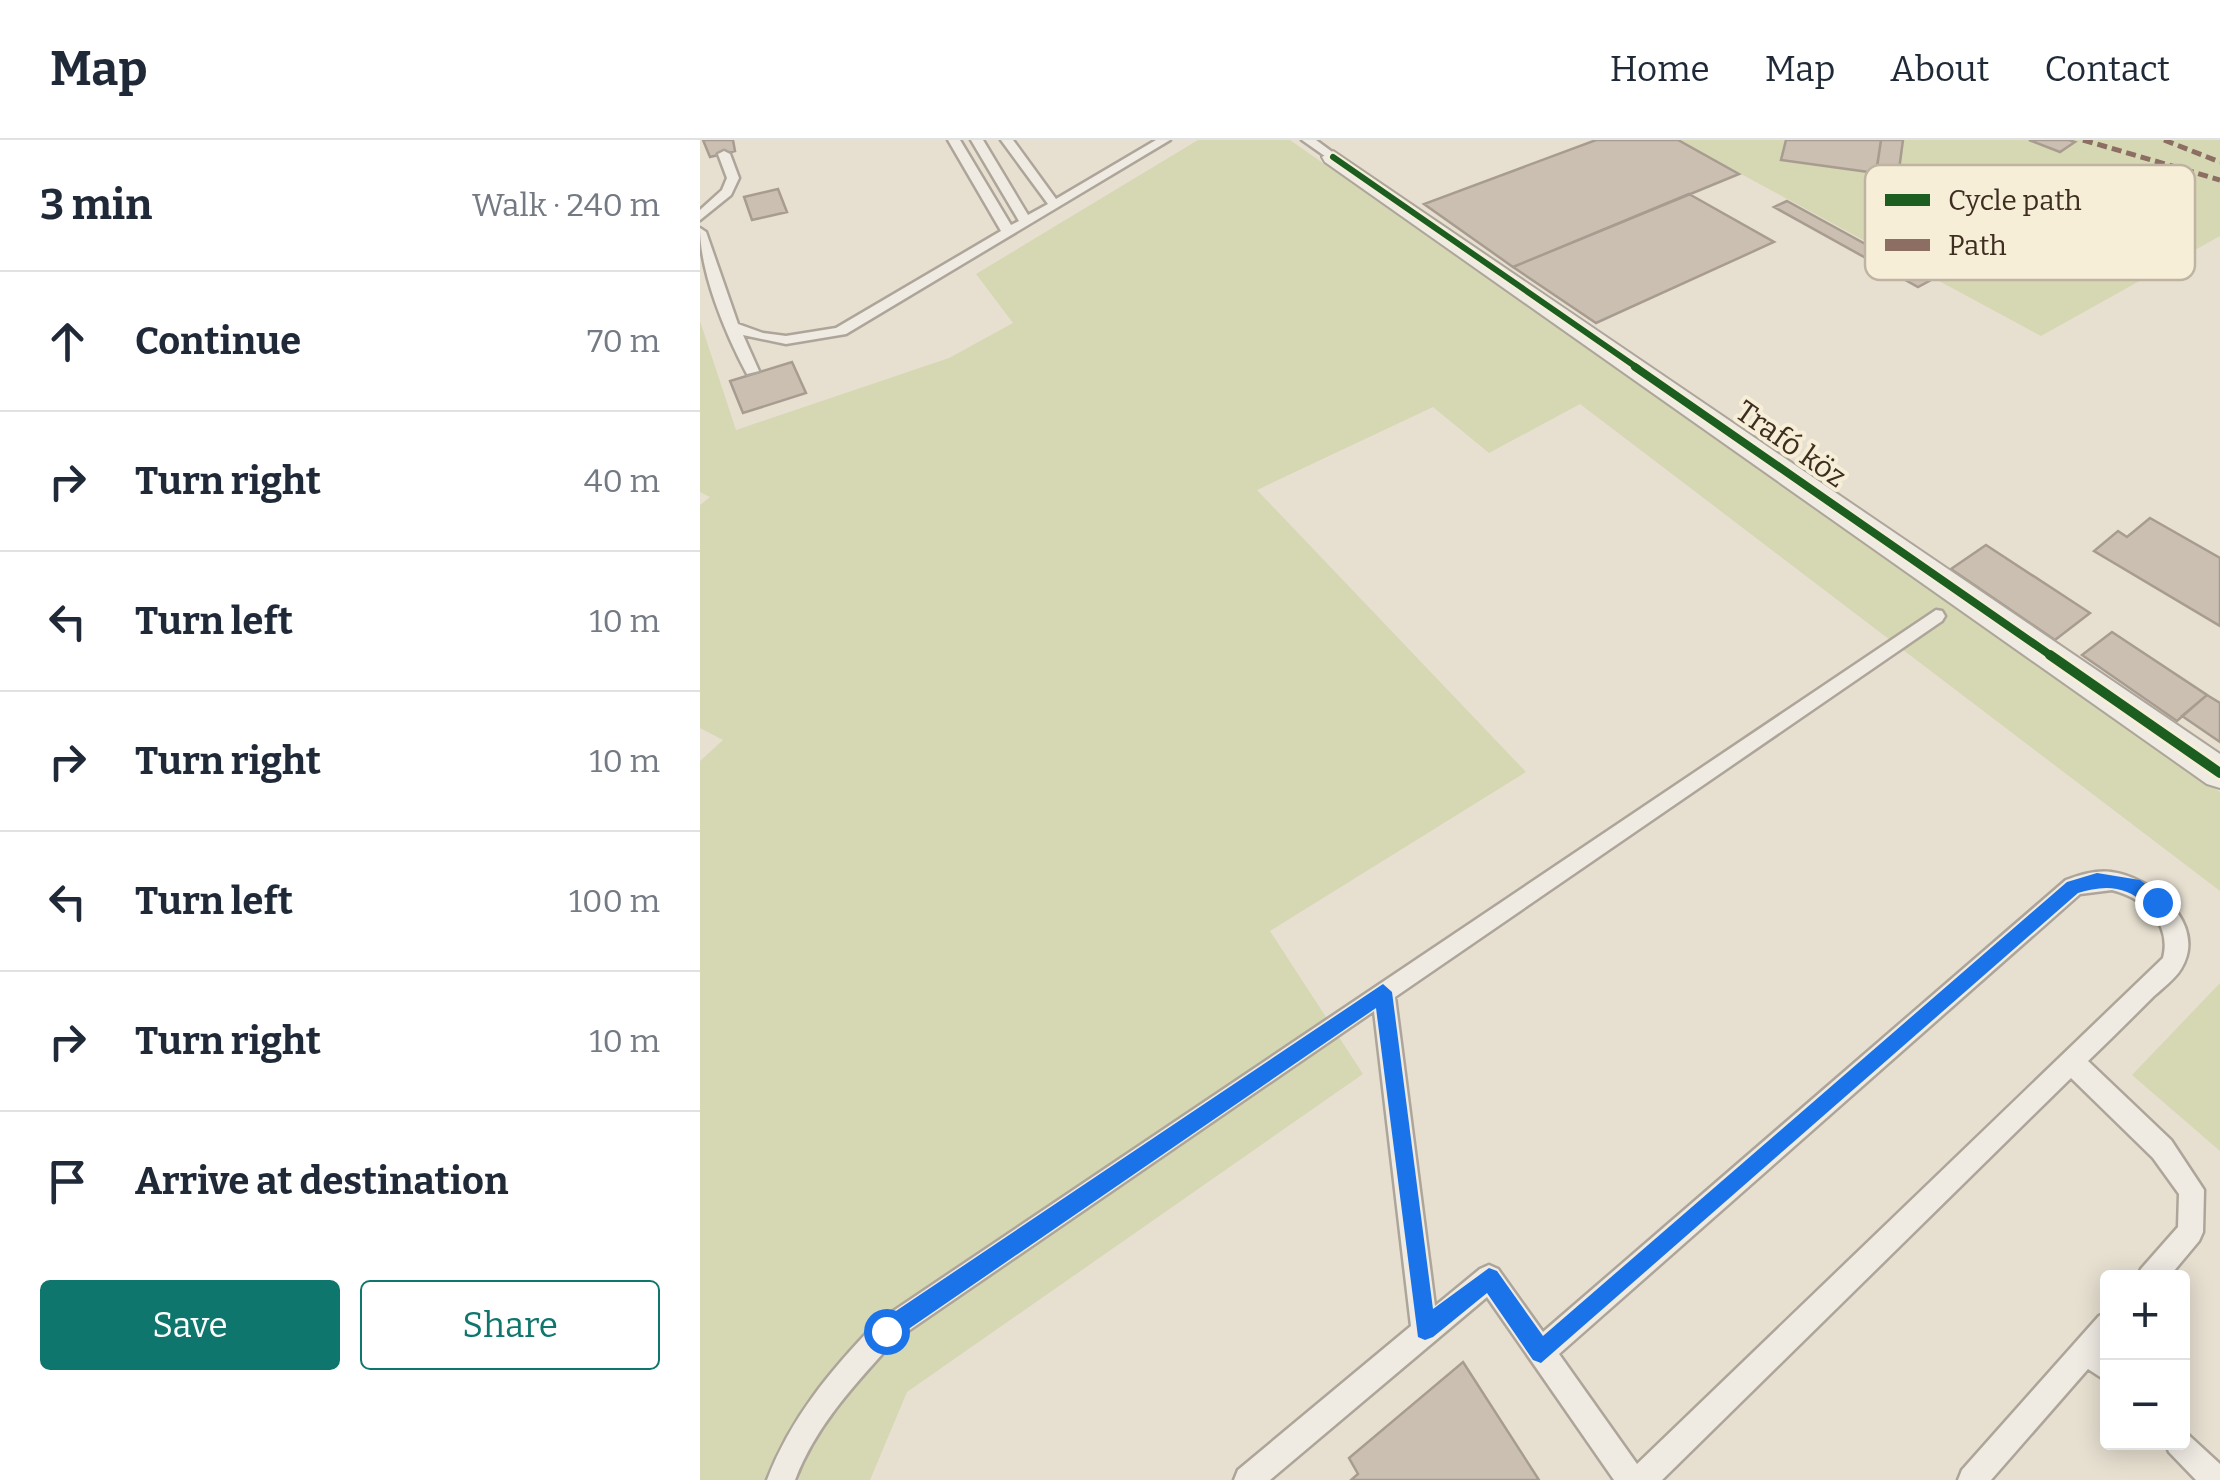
<!DOCTYPE html>
<meta charset="utf-8">
<style>
body{margin:0;font-family:Bitter,serif;background:#f6f6f7;color:#1f2937}
.controls{position:absolute;right:30px;bottom:30px;display:grid;overflow:hidden;border-radius:10px;box-shadow:0 5px 25px #0003}
.controls button{width:90px;height:90px;display:grid;place-items:center;padding:0;border:0;border-bottom:2px solid #e0e1e3;background:#fff;color:#1f2937;font:50px sans-serif}
.stop{position:absolute;width:30px;height:30px;margin:-22px;border:8px solid #1a73e8;border-radius:50%;background:#fff}
.stop.end{background:#1a73e8;border-color:#fff;box-shadow:0 2px 10px #0008}
.list{margin:0;padding:0;list-style:none}
h2{display:flex;justify-content:space-between;align-items:center;height:130px;margin:0;padding:0 40px;font-size:42px}
h2 small{font-size:32px;font-weight:400;color:#747a83}
.list li{display:grid;grid-template-columns:65px 1fr auto;gap:30px;align-items:center;box-sizing:border-box;height:140px;padding:0 40px;border-top:2px solid #e0e1e3}
.list b{display:block;font-size:38px;white-space:nowrap}
.list em{font-size:32px;font-style:normal;color:#747a83}
.actions{display:flex;gap:20px;padding:30px 40px}
.actions a{flex:1;padding:22px 0;border:2px solid #0f766e;border-radius:10px;text-align:center;font-size:35px;color:#0f766e}
.actions .main{background:#0f766e;color:#fff}
.icon{flex:none;width:55px;height:55px;fill:none;stroke:currentColor;stroke-width:2;stroke-linecap:round;stroke-linejoin:round}
.map{position:relative;flex:none;width:1520px;height:1340px;overflow:hidden}
header{display:flex;align-items:center;gap:60px;box-sizing:border-box;height:140px;padding:0 50px;background:#fff;border-bottom:2px solid #e0e1e3}
header strong{font-size:48px}
nav{display:flex;gap:55px;margin-inline-start:auto;font-size:35px}
main{display:flex}
aside{flex:1;background:#fff}
.map>svg:first-child{display:block}
.green{fill:#d6d7b3}
.building{fill:#cbbfb2;stroke:#a89c90;stroke-width:2.5}
.lines{fill:none;stroke-linecap:round;stroke-linejoin:round}
.lane-casing{stroke:#ada599;stroke-width:5}
.street-casing{stroke:#ada599;stroke-width:4}
.lane{fill:#efebe3;fill-rule:evenodd}
.street{fill:#efebe3;fill-rule:evenodd}
.quiet{stroke:#8d6e63;stroke-width:5;stroke-dasharray:10 5;stroke-linecap:butt}
.cycleway-far2-casing{stroke:#f7eed8;stroke-width:10}
.cycleway-far1-casing{stroke:#f7eed8;stroke-width:12}
.cycleway-casing{stroke:#f7eed8;stroke-width:16}
.cycleway-far2{stroke:#1b5e20;stroke-width:6}
.cycleway-far1{stroke:#1b5e20;stroke-width:8}
.cycleway{stroke:#1b5e20;stroke-width:10}
.route{fill:#1a73e8}
.labels{text-anchor:middle;dominant-baseline:central;stroke-width:8;stroke-linejoin:round;paint-order:stroke}
.far-street-label{font-size:30px;fill:#3d2e20;stroke:#f7eed8}
.key{fill:#f7eed8;stroke:#bfb4a1;stroke-width:2.5}
.key-label{font-size:28px;fill:#3d2e20}
</style>
<header>
<strong>Map</strong>
<nav><a>Home</a><a>Map</a><a>About</a><a>Contact</a></nav>
</header>
<main>
<aside>
<h2>3 min<small>Walk · 240 m</small></h2>
<ul class="list">
<li><svg class="icon" aria-label="ahead" viewBox="0 0 24 24"><path d="M12 20V5M6 11l6-6 6 6"/></svg><div><b>Continue</b></div><em>70 m</em></li>
<li><svg class="icon" aria-label="right" viewBox="0 0 24 24"><path d="M7 20v-9h11M14 6l5 5-5 5"/></svg><div><b>Turn right</b></div><em>40 m</em></li>
<li><svg class="icon" aria-label="left" viewBox="0 0 24 24"><path d="M17 20v-9H6M10 6l-5 5 5 5"/></svg><div><b>Turn left</b></div><em>10 m</em></li>
<li><svg class="icon" aria-label="right" viewBox="0 0 24 24"><path d="M7 20v-9h11M14 6l5 5-5 5"/></svg><div><b>Turn right</b></div><em>10 m</em></li>
<li><svg class="icon" aria-label="left" viewBox="0 0 24 24"><path d="M17 20v-9H6M10 6l-5 5 5 5"/></svg><div><b>Turn left</b></div><em>100 m</em></li>
<li><svg class="icon" aria-label="right" viewBox="0 0 24 24"><path d="M7 20v-9h11M14 6l5 5-5 5"/></svg><div><b>Turn right</b></div><em>10 m</em></li>
<li><svg class="icon" aria-label="arrive" viewBox="0 0 24 24"><path d="M6 21V4h12l-3 4 3 4H6"/></svg><div><b>Arrive at destination</b></div></li>
</ul>
<div class="actions"><a class="main">Save</a><a>Share</a></div>
</aside>
<div class="map">
<svg width="1520" height="1340" viewBox="0 0 1520 1340">
<rect width="100%" height="100%" fill="#e7e0d1"/>
<path class="green" d="M498 0H590L1520 652V751L880 264 789 313 733 267 557 350 826 632 570 791 663 934 207 1252 170 1340H0V621L23 600 0 588V365L10 357 0 352V181L36 290 249 218 313 183 276 134Z
M978 0H1520V96L1341 196Z
M1520 843V1011L1432 935Z"/>
<path class="building" d="M3 0H33L35 11 10 17Z
M896 0H978L1039 34 813 127 724 64Z
M1086 0H1181L1176 33 1081 20Z
M1181 0H1203L1198 37 1176 34Z
M1329 0H1369L1375 2 1360 12Z
M78 49 87 72 52 80 44 57Z
M989 54 1074 102 896 183 813 127Z
M1087 61 1231 140 1218 147 1074 67Z
M92 222 106 253 43 273 30 241Z
M1450 378 1520 418V486L1394 411 1418 391 1427 397Z
M1286 405 1390 473 1355 500 1251 429Z
M1412 492 1507 555 1477 581 1382 515Z
M1507 555 1520 563V602L1482 576Z
M763 1222 839 1340H651L658 1334 649 1318Z"/>
<g class="lines">
<g class="lane-casing">
<path id="lane" d="M248 0H260L311 85 319 81 271 0H283L328 75 348 64 301 0H313L356 59 456 0H470L146 194 86 204 43 195 59 231 47 234C26 195 0 133 0 88L6 92 38 184 63 193 86 196 136 188 301 91Z
M602 0H616L639 17 629 19Z
M24 11 30 14 39 38 31 55 0 80V70L22 50 27 38 18 14Z
M1236 470 1242 471 1245 476 1242 481 695 857 735 1166 780 1129 789 1125 798 1129 843 1192 1366 740C1380 735 1395 730 1411 732 1451 737 1509 783 1481 829 1475 839 1463 848 1454 856 1432 878 1410 900 1388 921L1471 1000 1504 1050 1503 1092 1499 1101 1468 1138H1437L1441 1129 1478 1087 1479 1054 1453 1018 1371 938 962 1340H914L787 1157 570 1340H534L538 1330 711 1186 674 871 195 1200C156 1243 116 1285 95 1340H67C91 1277 131 1230 177 1182ZM1412 750C1444 758 1472 783 1463 818L937 1324 859 1214 1380 754Z
M1408 1172V1242L1388 1229 1291 1340H1258L1262 1330 1399 1176Z
M1482 1289 1520 1324V1340H1496L1469 1312 1465 1302H1482Z"/>
</g>
<g class="street-casing">
<path id="street" d="M633 11 1520 614V648L1507 644 625 22 622 17Z"/>
</g>
<use href="#lane" class="lane"/>
<use href="#street" class="street"/>
<path class="quiet" d="M1383 0 1520 40
M1464 0 1520 22"/>
<g class="cycleway-far2-casing">
<path id="cycleway-far2" d="M633 17 939 229"/>
</g>
<g class="cycleway-far1-casing">
<path id="cycleway-far1" d="M935 227 1353 517"/>
</g>
<g class="cycleway-casing">
<path id="cycleway" d="M1350 515 1520 633"/>
</g>
<use href="#cycleway-far2" class="cycleway-far2"/>
<use href="#cycleway-far1" class="cycleway-far1"/>
<use href="#cycleway" class="cycleway"/>
</g>
<path class="route" d="M1397 733 1440 740 1463 757V768C1447 771 1441 757 1427 752 1411 745 1394 748 1378 753L841 1223 833 1220 787 1153 733 1197 725 1200 718 1197 676 868 194 1199 186 1202 178 1199 175 1191 178 1183 683 844 692 852 733 1169 789 1128 797 1131 843 1196 1367 742Z"/>
<g class="labels">
<g class="far-street-label">
<text transform="translate(1091 304) rotate(35)">Trafó köz</text>
</g>
</g>
<rect x="1165" y="25" width="330" height="115" rx="15" class="key"/>
<rect x="1185" y="54" width="45" height="12" fill="#1b5e20"/>
<rect x="1185" y="99" width="45" height="12" fill="#8d6e63"/>
<g class="key-label">
<text x="1248" y="70">Cycle path</text>
<text x="1248" y="115">Path</text>
</g>
</svg>
<div class="controls">
<button>+</button>
<button>−</button>
</div>
<div class="stop" style="left:186px;top:1191px"></div>
<div class="stop end" style="left:1457px;top:762px"></div>
</div>
</main>
